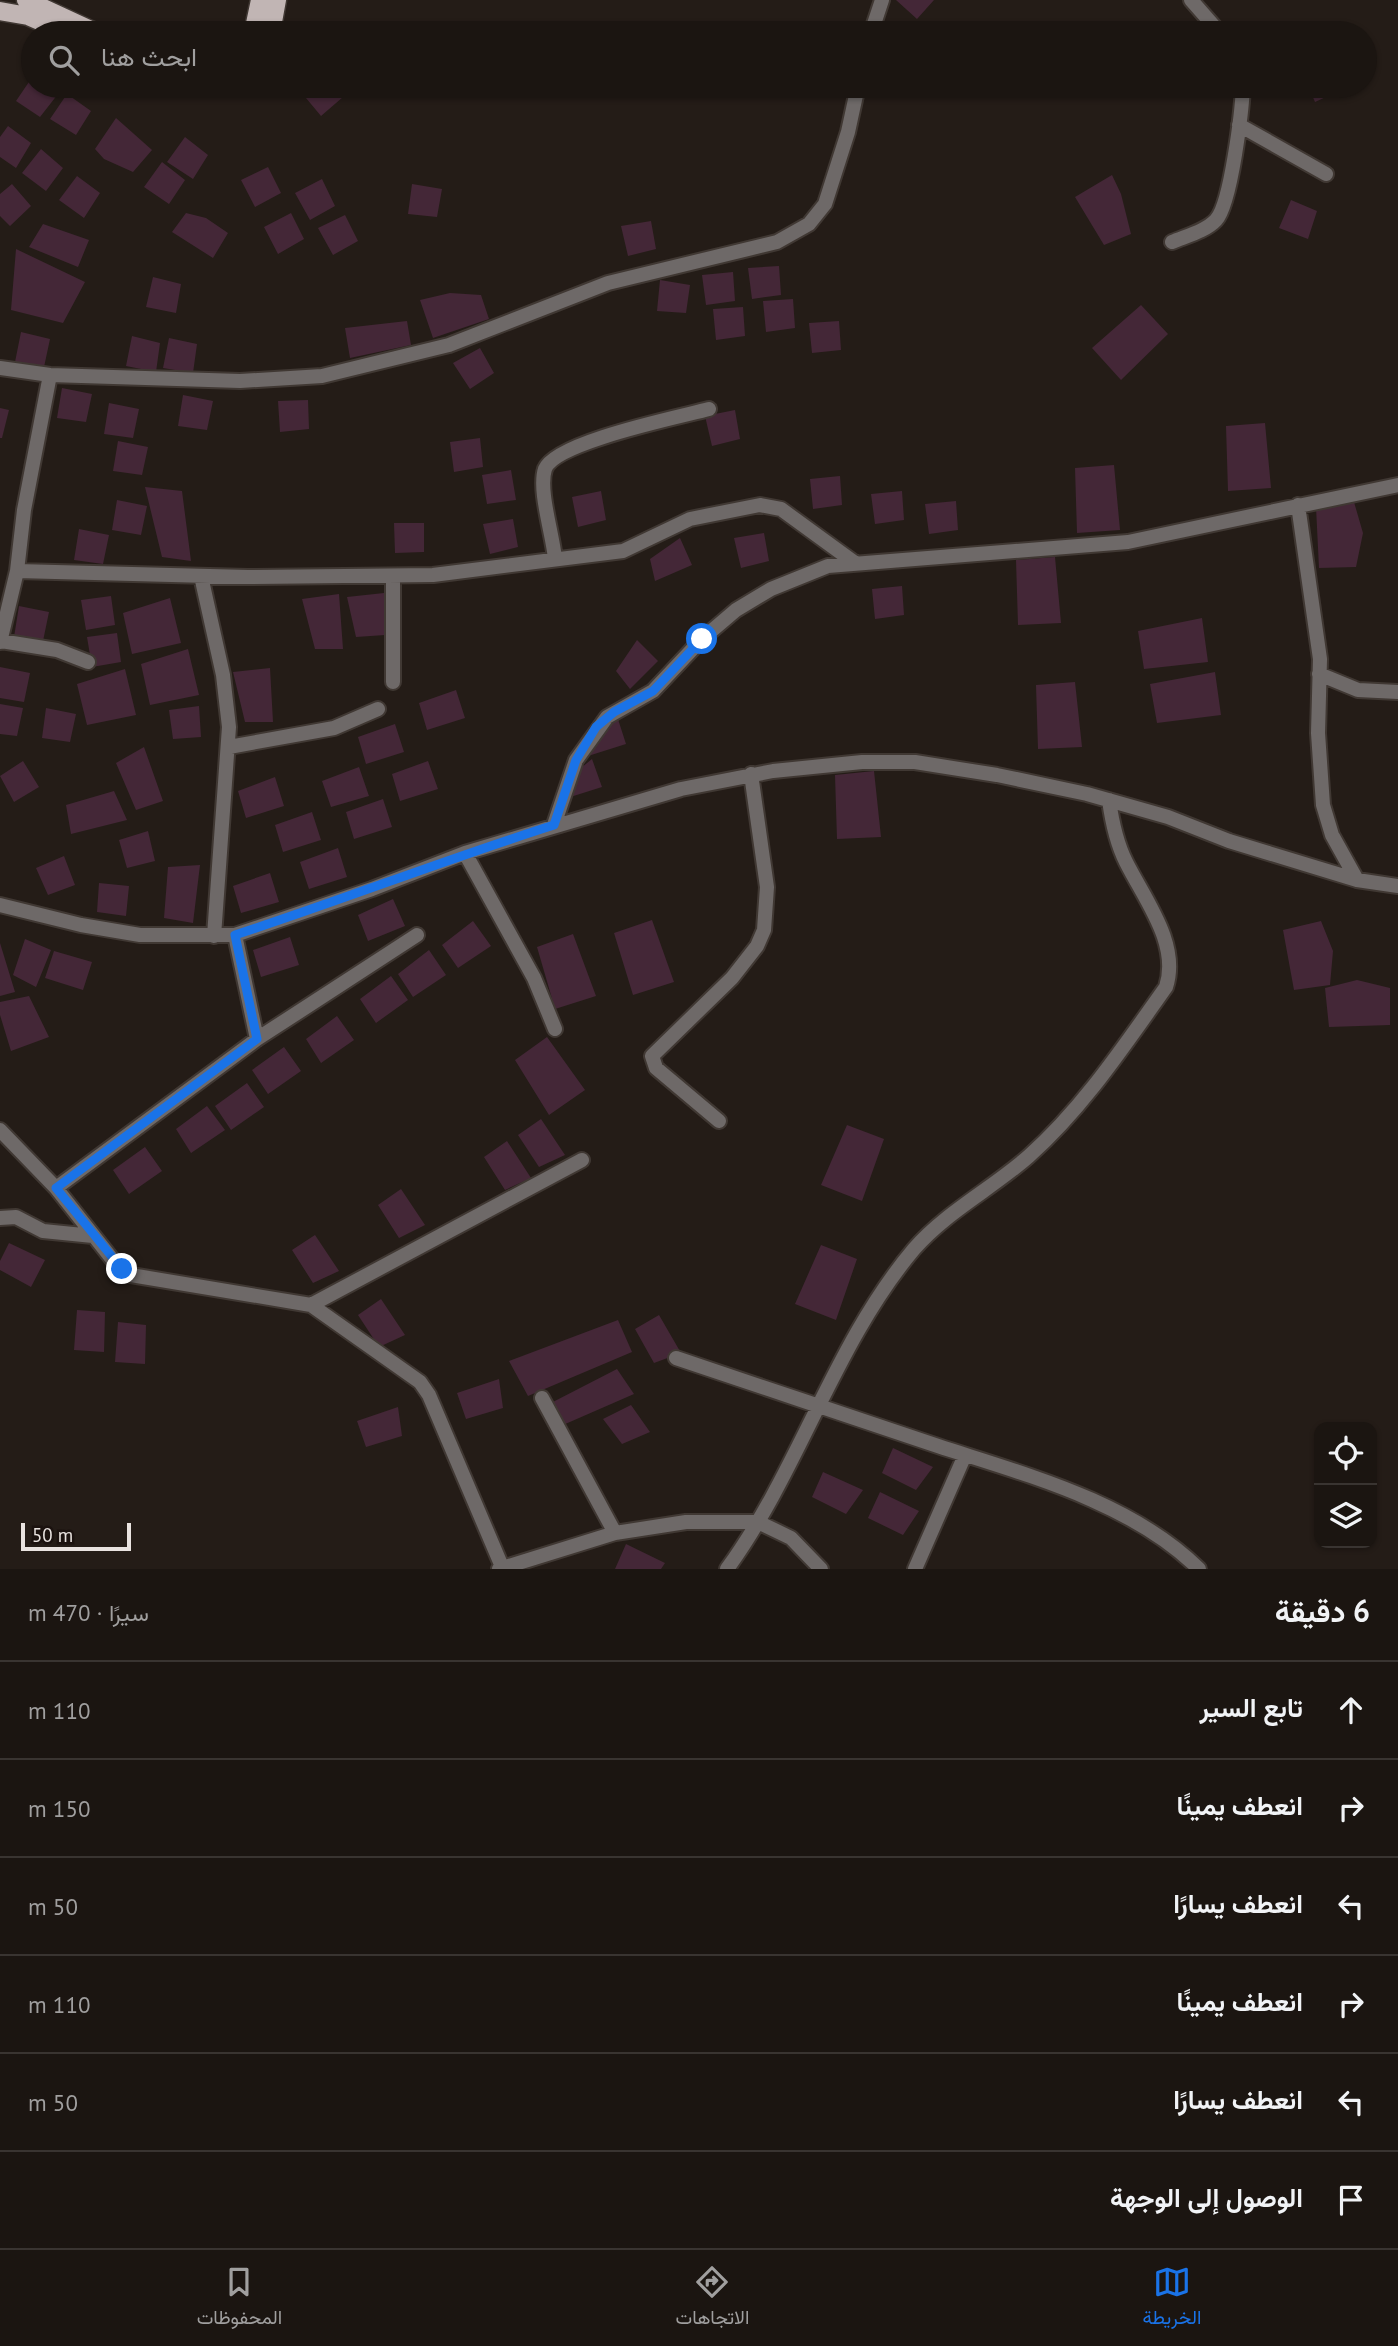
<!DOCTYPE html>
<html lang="ar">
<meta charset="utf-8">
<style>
body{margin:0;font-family:"PT Sans",Vazirmatn,sans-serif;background:#28221f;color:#f1f3f6;direction:rtl}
.controls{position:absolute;right:21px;bottom:21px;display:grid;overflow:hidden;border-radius:14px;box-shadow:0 2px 5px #0004}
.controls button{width:63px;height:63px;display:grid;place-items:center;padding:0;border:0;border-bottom:2px solid #393431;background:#1b1511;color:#f1f3f6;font:35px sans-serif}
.scale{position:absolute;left:21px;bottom:18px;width:110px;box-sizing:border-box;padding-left:7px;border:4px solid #e9e3e0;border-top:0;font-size:19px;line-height:24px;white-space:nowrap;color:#e9e3e0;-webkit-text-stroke:5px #1b120f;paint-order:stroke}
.stop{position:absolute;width:21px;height:21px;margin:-16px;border:5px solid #1a73e8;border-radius:50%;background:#fff}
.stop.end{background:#1a73e8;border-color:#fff;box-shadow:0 2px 7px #0008}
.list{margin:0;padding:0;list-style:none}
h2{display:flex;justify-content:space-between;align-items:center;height:91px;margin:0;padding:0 28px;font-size:30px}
h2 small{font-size:23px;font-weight:400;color:#a09f9f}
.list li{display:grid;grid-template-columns:46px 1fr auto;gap:21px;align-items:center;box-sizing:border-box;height:98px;padding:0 28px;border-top:2px solid #393431}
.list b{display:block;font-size:26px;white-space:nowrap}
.list em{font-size:23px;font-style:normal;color:#a09f9f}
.icon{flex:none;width:38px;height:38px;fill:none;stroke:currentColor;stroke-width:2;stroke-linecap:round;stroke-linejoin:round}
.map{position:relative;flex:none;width:1398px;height:1569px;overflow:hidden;direction:ltr}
.search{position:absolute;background:#1b1511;box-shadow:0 2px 5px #0004;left:21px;right:21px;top:21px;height:77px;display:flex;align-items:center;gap:18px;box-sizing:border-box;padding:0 24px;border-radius:38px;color:#a09f9f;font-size:26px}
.sheet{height:679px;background:#1b1511}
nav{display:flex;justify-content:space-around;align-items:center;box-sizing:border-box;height:98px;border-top:2px solid #393431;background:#1b1511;font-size:19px;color:#a09f9f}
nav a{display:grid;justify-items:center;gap:4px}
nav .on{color:#1a73e8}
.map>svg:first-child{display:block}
.building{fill:#442737}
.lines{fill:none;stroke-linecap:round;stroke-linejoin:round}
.minor-casing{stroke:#403833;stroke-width:18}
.major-casing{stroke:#403833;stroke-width:21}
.minor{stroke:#6e6968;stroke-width:14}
.major{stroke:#c1b5b4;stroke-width:18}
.route{stroke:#1a73e8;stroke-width:9}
</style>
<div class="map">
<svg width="1398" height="1569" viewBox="0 0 1398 1569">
<rect width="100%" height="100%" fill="#241c17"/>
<path class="building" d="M896 0H934L917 19Z
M33 76V86H47L58 94 40 117 16 101Z
M309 86H335L343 97 321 116 301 92Z
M1308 86H1340L1341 90 1315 102Z
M67 94 91 111 76 135 50 119Z
M116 118 152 150 133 172 104 159 95 149Z
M8 126 31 143 16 168 0 157V137Z
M185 137 208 155 193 179 167 162Z
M41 149 63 168 46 191 22 173Z
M162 162 185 180 169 204 144 187Z
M268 167 281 193 255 207 241 180Z
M1112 175 1121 194 1131 234 1104 245 1075 197Z
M77 176 100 193 84 218 59 200Z
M322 179 335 206 310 220 295 193Z
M12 184 31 206 10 226 0 216V194Z
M412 184 442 189 437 217 408 214Z
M1291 200 1317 211 1308 239 1279 228Z
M186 213 206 218 228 233 213 258 172 232Z
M291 213 304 239 278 254 264 227Z
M345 215 358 241 333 255 318 228Z
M651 221 656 249 628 256 621 226Z
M43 224 89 240 78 267 29 247Z
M16 249 85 282 63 323 11 310Z
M779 266 781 295 752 299 748 268Z
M733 272 735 301 706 305 702 275Z
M153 277 181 284 176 313 146 307Z
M660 280 690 285 686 313 657 311Z
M450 293 481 295 489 319 433 338 420 300Z
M793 299 795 328 766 332 763 301Z
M1141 305 1168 334 1121 380 1092 348Z
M743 307 745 336 716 340 713 309Z
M407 321 411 345 350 358 345 328Z
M839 321 841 350 812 353 809 323Z
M21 332 50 339 44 367 15 362Z
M132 336 160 343 156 372 126 366Z
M169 338 197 344 193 373 163 368Z
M480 348 494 373 470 389 453 363Z
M62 388 92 394 86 422 57 418Z
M183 395 213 401 207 430 178 426Z
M308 400 309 429 280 432 278 401Z
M109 403 139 409 133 438 104 434Z
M0 408 9 410 2 438H0Z
M735 410 740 439 712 446 705 416Z
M1265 423 1271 488 1228 491 1226 426Z
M480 438 483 467 454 472 450 442Z
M118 441 148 447 142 475 113 471Z
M1114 465 1120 530 1077 533 1075 468Z
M511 470 516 500 487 504 482 475Z
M840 476 842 505 813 509 810 479Z
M145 487 182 491 191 561 162 557Z
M601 491 606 520 578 527 572 497Z
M902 491 904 520 875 524 871 494Z
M117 500 147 506 141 535 112 530Z
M956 501 958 530 929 534 925 504Z
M1354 502 1363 533 1356 567 1319 568 1316 507Z
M513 519 518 547 490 554 483 524Z
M394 523H424V552L395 553Z
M79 529 109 535 103 564 74 560Z
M764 533 769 561 741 568 734 538Z
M680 538 692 565 655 581 650 559Z
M1055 557 1061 623 1018 625 1016 560Z
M902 586 904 615 875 619 872 589Z
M384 593 385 635 356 637 347 597Z
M339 594 343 649H315L302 599Z
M111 596 115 625 86 630 81 600Z
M170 598 181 643 132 654 123 613Z
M19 606 49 612 43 641 14 637Z
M1202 618 1208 662 1144 669 1138 631Z
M117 633 121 662 92 667 87 637Z
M637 640 658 661 630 689 616 671Z
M188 649 199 695 150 705 141 664Z
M0 667 30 673 24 702 0 698Z
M270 668 273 722H245L233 672Z
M125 669 136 715 87 725 77 684Z
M1215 672 1221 715 1157 723 1150 684Z
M1075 682 1082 747 1038 749 1036 685Z
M456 690 465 718 427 730 419 703Z
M0 704 23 708 17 736 0 734Z
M199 706 201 737 173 739 169 710Z
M46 708 76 714 70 742 42 738Z
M617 716 626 744 588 756 601 729Z
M395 724 404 752 366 764 358 737Z
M144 747 163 801 136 810 116 763Z
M592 759 602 787 564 799 576 772Z
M23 761 39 787 14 802 0 776Z
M428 761 438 789 400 801 392 774Z
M359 767 369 796 331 807 322 781Z
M874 771 881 837 837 839 835 775Z
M275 777 284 806 246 818 238 791Z
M114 791 127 820 71 834 66 805Z
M383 799 392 827 354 839 346 812Z
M312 812 321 840 283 852 275 825Z
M148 831 155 861 127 868 119 840Z
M338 848 347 877 309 889 300 862Z
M64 856 75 885 48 895 36 868Z
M200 865 193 923 164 918 168 867Z
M270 873 279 902 241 913 233 886Z
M99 883 129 886 126 916 97 912Z
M393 899 405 926 368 941 358 915Z
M652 920 674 982 633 995 614 933Z
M473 921 491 946 458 968 442 945Z
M1321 921 1333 951 1330 985 1294 990 1283 930Z
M573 934 596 996 555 1009 537 947Z
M290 937 299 965 261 977 253 950Z
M25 939 51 950 36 987 13 975Z
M0 943 15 992 0 996Z
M429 950 446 975 413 997 398 974Z
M54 951 92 962 83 990 45 978Z
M391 976 408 1000 376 1023 360 999Z
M1357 980 1390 988V1025L1329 1027 1325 988Z
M29 996 49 1037 11 1051 0 1015V1002Z
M337 1016 354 1040 321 1063 306 1039Z
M547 1037 585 1090 549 1115 515 1060Z
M284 1047 301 1071 268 1094 252 1070Z
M247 1083 264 1107 231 1130 215 1106Z
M207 1106 225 1130 191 1153 176 1129Z
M541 1119 565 1155 539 1167 518 1135Z
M847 1125 884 1139 862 1201 821 1185Z
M507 1141 531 1178 505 1190 484 1157Z
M145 1147 162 1171 129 1194 113 1170Z
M401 1189 425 1225 399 1238 378 1205Z
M315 1235 339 1271 313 1283 292 1250Z
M9 1243 45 1260 31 1287 0 1270V1261Z
M821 1245 857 1259 836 1320 795 1304Z
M381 1299 405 1335 379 1347 358 1315Z
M77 1310 105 1312 104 1352 74 1350Z
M659 1315 681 1353 654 1363 635 1329Z
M618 1320 632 1352 528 1396 509 1361Z
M118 1322 146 1325 145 1364 115 1362Z
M617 1369 634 1394 563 1425 549 1404Z
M499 1379 503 1408 466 1419 457 1393Z
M631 1405 650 1432 622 1444 603 1419Z
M398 1407 402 1436 366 1447 357 1421Z
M893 1448 933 1467 916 1490 882 1473Z
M823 1472 863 1490 846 1514 812 1497Z
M880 1492 919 1511 903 1535 868 1518Z
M626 1544 665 1563 661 1569H615Z"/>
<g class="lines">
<g class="minor-casing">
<path id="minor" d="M1191 0 1220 33
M871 33 882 0
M1239 125 1326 174
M1172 242C1186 236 1206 231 1216 220 1231 204 1242 110 1243 86
M0 368 50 375 240 381 322 376 449 345 608 283 777 242 809 224 825 204 848 132 858 86
M1298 505 1320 659 1318 733 1323 805 1332 835 1357 880
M555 559C553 535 538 490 545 469 555 442 679 417 709 409
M17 571 248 577 433 575 623 551 690 519 760 505 781 509 855 563
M201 576 223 675 229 727 214 936
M393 577V682
M0 641 57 650 88 662
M0 642 17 571 24 510 50 375
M1319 674 1358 690 1398 692
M229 747 334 728 378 709
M554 825 576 760 607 717 653 691 702 639 736 610 771 589 828 566 1128 542 1398 485
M465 853 534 978 555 1029
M0 905 81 925 140 935H235L372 889 465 853 681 789 773 771 862 762H915L997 775 1087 794 1168 817 1229 841 1357 880 1398 886
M235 935 257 1039
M719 1121 656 1068 652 1056 732 978 757 946 764 930 767 887 751 774
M0 1130 56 1188 116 1264 131 1275 311 1305 420 1382 429 1395 503 1569
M56 1188 257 1039 417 935
M0 1218 16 1217 43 1231 93 1236
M311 1305 582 1160
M676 1358C763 1388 851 1416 938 1446 1027 1475 1131 1502 1199 1569
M542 1398 615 1533
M499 1569 615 1533 686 1522H758L791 1538 821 1569
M727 1569C800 1469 834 1344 914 1249 946 1212 993 1188 1029 1156 1083 1108 1124 1046 1166 987 1180 944 1145 900 1126 862 1116 842 1112 822 1109 800
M915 1569 965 1455"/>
</g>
<g class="major-casing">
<path id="major" d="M26 0 97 33
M0 11 28 16 67 33
M253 33 260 0
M271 33 277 0
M187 86H212"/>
</g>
<use href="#minor" class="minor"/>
<use href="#major" class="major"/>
</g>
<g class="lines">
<path class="route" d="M122 1269 56 1188 257 1039 235 935C342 900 447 859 554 825L576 760 596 727 614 712 653 691 702 639"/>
</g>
</svg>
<div class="controls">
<button><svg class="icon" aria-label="locate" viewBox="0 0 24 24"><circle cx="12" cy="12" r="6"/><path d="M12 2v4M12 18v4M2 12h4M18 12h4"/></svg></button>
<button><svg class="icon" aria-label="layers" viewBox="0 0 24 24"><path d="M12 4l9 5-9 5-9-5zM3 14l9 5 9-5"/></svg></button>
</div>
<div class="scale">50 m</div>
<div class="stop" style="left:702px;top:639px"></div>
<div class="stop end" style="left:122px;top:1269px"></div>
<div class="search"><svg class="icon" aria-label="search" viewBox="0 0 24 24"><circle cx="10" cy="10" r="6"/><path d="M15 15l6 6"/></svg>ابحث هنا</div>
</div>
<section class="sheet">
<h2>6 دقيقة<small>سيرًا · 470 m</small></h2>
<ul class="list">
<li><svg class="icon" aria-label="ahead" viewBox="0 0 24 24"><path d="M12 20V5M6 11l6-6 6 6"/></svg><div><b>تابع السير</b></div><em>110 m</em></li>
<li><svg class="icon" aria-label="right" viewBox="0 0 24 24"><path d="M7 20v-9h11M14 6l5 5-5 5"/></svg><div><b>انعطف يمينًا</b></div><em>150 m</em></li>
<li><svg class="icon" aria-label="left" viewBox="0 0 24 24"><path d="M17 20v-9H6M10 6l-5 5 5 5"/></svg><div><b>انعطف يسارًا</b></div><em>50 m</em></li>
<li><svg class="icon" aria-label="right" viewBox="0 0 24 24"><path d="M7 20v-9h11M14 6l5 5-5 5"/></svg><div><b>انعطف يمينًا</b></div><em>110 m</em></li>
<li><svg class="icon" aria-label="left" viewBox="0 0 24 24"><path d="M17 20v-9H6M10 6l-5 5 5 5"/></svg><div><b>انعطف يسارًا</b></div><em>50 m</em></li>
<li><svg class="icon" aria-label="arrive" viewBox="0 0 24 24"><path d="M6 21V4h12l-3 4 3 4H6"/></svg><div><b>الوصول إلى الوجهة</b></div></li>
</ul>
</section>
<nav>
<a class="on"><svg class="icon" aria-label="map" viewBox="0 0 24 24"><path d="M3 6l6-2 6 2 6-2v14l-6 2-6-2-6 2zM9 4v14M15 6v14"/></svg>الخريطة</a>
<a><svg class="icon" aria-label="directions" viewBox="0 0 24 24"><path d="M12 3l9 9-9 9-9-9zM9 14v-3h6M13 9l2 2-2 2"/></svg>الاتجاهات</a>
<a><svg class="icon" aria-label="saved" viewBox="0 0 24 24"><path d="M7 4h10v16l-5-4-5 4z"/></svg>المحفوظات</a>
</nav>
